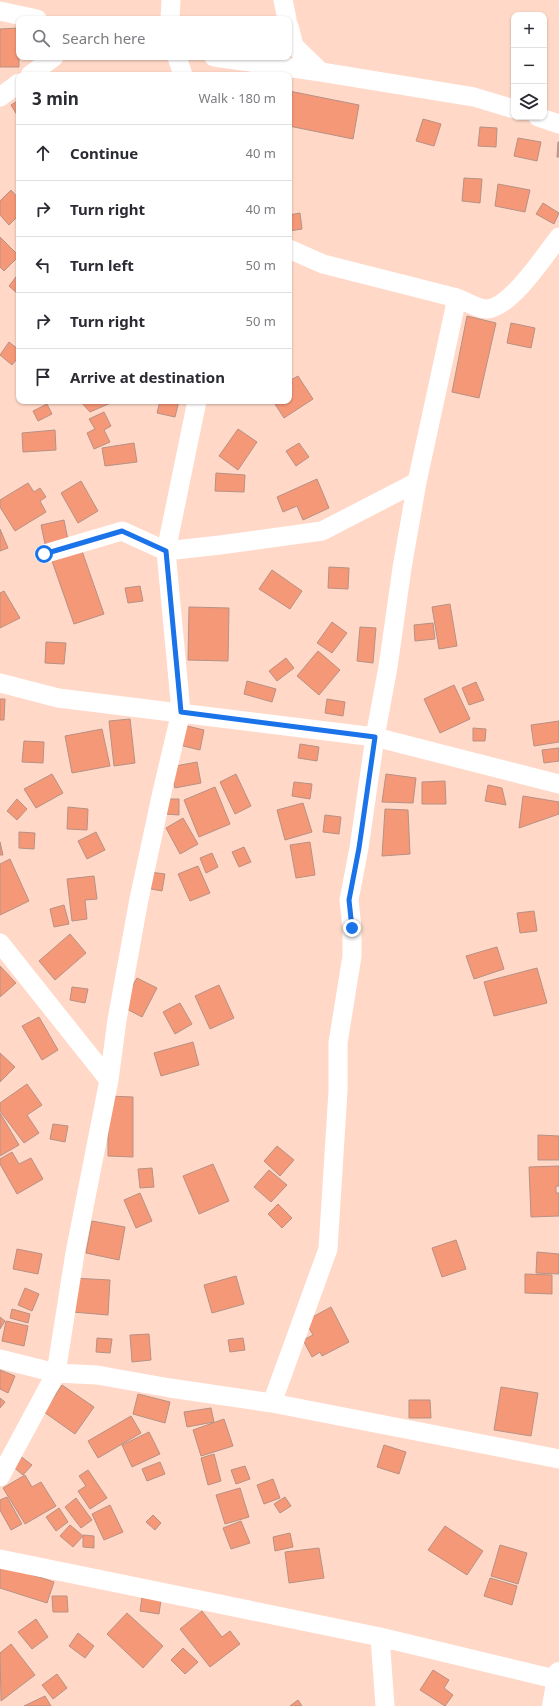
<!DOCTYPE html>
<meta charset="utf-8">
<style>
body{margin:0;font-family:"Noto Sans",sans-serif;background:#f2f2f3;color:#2b2b33}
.controls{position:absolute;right:12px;top:12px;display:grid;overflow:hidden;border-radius:8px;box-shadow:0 1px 3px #0004}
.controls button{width:36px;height:36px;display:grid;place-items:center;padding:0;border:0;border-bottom:1px solid #e1e1e2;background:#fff;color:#2b2b33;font:20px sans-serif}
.stop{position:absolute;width:12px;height:12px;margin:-9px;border:3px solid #1a73e8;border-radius:50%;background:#fff}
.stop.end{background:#1a73e8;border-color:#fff;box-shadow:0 1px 4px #0008}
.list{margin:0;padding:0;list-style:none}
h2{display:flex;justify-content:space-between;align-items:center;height:52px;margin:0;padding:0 16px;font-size:17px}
h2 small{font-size:13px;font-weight:400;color:#7c7c81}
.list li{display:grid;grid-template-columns:26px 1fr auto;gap:12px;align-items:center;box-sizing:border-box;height:56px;padding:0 16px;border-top:1px solid #e1e1e2}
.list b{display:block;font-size:15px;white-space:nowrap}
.list em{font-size:13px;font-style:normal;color:#7c7c81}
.icon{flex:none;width:22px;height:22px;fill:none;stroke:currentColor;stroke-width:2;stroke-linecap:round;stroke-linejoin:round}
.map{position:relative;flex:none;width:559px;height:1706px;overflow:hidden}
.search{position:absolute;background:#fff;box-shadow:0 1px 3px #0004;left:16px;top:16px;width:276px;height:44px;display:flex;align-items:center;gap:10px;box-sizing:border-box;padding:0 14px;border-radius:8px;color:#7c7c81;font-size:15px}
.panel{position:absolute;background:#fff;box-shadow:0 1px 3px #0004;left:16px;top:72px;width:276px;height:332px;border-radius:8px}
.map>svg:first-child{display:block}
.building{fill:#f59878;stroke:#b79184}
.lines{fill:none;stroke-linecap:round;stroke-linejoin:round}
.minor{stroke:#fff;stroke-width:19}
.primary{stroke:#fff;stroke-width:22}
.route{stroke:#1a73e8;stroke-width:5}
</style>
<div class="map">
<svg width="559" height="1706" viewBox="0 0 559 1706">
<rect width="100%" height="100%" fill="#ffd8c7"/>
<path class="building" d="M19 28V67H0V29Z
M289 91 359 105 353 139 289 126Z
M19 100V118L11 105Z
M423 119 441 124 434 146 416 141Z
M480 127 497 128 496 147 478 146Z
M518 138 541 142 537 161 514 156Z
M558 142H559V157H557Z
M464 178 482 179 480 203 462 201Z
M498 184 530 190 525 212 495 206Z
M11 190 19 199V215L9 225 0 215V201Z
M543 203 559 213 554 224 536 214Z
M300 213 302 229 289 231V215Z
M0 237 19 256 4 271 0 267Z
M19 273V295L9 286Z
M467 316 496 323 479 398 452 392Z
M511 323 535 328 531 348 507 343Z
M9 342 19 350V356L12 365 0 355Z
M298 376 313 399 284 418 273 401H289V381Z
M80 401H113V402L90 412Z
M160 401H179L175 417 157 413Z
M47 404 52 414 38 421 33 411Z
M104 412 111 426 104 430 110 442 94 449 87 433 95 429 89 419Z
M238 429 257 442 238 470 219 456Z
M55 430 56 450 23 452 22 433Z
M134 443 137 462 105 466 102 448Z
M299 443 309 457 296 466 286 451Z
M216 473 245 475 244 492 215 491Z
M317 479 329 508 303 520 297 506 283 512 277 497Z
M81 481 98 511 78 523 61 493Z
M28 483 34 492 40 488 46 497 40 501 46 512 15 531 0 507V500Z
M64 520 68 540 45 544 41 525Z
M0 529 8 548 0 551Z
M82 551 104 614 74 624 52 561Z
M329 567 349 568 348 589 328 588Z
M272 570 302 591 290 609 259 589Z
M140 586 143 601 128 603 125 588Z
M4 591 20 618 0 628V593Z
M450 604 457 646 439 649 432 607Z
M189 607 229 608 228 661 188 660Z
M332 622 347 633 332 653 317 643Z
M433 623 435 639 415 641 414 625Z
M360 627 376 628 373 663 357 661Z
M46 642 66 643 64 664 45 663Z
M318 651 340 670 319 695 297 676Z
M286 658 294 668 277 681 269 671Z
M247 681 276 689 272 702 244 694Z
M476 682 484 700 469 705 462 688Z
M454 685 470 719 440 733 424 699Z
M0 699H5L4 720H0Z
M327 699 345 702 343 716 325 713Z
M130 719 135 763 114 766 109 721Z
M559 721V742L534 746 531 725Z
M183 725 204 730 200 750 179 745Z
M473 728 486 729 485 741H473Z
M102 729 110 766 72 773 65 736Z
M24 741 44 742 43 763 22 762Z
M300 744 319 747 317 761 298 758Z
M559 748V761L544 763 542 750Z
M197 762 201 783 175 788 170 767Z
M52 774 63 793 36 808 24 789Z
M236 774 251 806 235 814 220 782Z
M386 774 416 778 413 803 382 802Z
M445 781 446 804H422V782Z
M294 782 312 784 310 799 292 796Z
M488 785 502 788 506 805 485 801Z
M215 787 230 824 199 837 184 800Z
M523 796 559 802V814L519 828Z
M17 799 27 809 17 820 7 811Z
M165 799H179V815L164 814Z
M303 803 312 832 285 840 277 810Z
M68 807 88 809 87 830 67 829Z
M385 809 408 810 410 854 382 856Z
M325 815 341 817 339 834 323 832Z
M183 818 198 844 180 854 166 828Z
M19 832 35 833 34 849 19 848Z
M96 832 105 850 87 859 78 841Z
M0 842 3 855H0Z
M310 842 315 875 296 878 290 845Z
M244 847 251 862 239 867 232 852Z
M212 853 218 867 206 873 200 858Z
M10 859 29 901 0 915V864Z
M198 866 210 893 190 901 178 874Z
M150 872 165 874 162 891 146 888Z
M94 876 97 899 85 900 87 919 72 921 67 879Z
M64 905 69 924 54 927 50 909Z
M534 911 537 931 520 933 517 913Z
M70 934 86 953 55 980 39 961Z
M497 947 504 969 474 979 466 956Z
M0 966 16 983 0 997Z
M537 968 547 1003 494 1016 484 982Z
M137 978 157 988 142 1017 121 1006Z
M219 985 234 1018 210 1029 195 996Z
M72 987 88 989 85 1003 70 1000Z
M180 1003 192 1024 175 1034 163 1012Z
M39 1017 58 1050 42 1060 22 1026Z
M193 1042 199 1065 161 1076 154 1053Z
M0 1053 15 1067 0 1082Z
M27 1084 42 1105 27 1115 39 1133 24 1143 0 1111V1103Z
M108 1096 133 1097V1157L108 1156Z
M0 1113 19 1145 0 1156Z
M53 1124 68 1126 65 1142 50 1139Z
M538 1135 559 1136V1160H538Z
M277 1146 294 1160 280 1176 264 1161Z
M12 1152 19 1164 31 1158 43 1179 17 1194 0 1164V1159Z
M213 1164 229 1201 199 1214 183 1176Z
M559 1166V1186H556V1193H559V1216L531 1217 529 1167Z
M152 1168 154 1187 140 1188 138 1169Z
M269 1170 287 1185 271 1202 254 1187Z
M140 1193 152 1221 136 1228 124 1200Z
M278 1204 292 1218 282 1228 268 1214Z
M92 1221 125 1227 119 1260 86 1253Z
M456 1240 466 1269 442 1277 432 1248Z
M17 1249 42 1254 38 1274 13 1269Z
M537 1252 559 1254V1274L536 1273Z
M525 1274 552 1275V1294L525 1293Z
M236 1276 244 1304 212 1313 204 1285Z
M73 1278 110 1280 108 1315 72 1312Z
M25 1288 39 1294 32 1311 18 1305Z
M331 1307 349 1342 322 1356 320 1352 312 1357 303 1340 313 1335 305 1321Z
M12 1309 30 1314 28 1323 10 1318Z
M0 1317 5 1321 0 1329Z
M6 1321 28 1326 24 1346 2 1341Z
M149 1334 151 1360 132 1362 130 1335Z
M97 1338 112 1339 110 1353 96 1352Z
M243 1338 245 1350 230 1352 228 1340Z
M0 1370 15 1376 8 1393 0 1389Z
M62 1385 94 1407 75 1434 44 1412Z
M501 1387 538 1393 531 1436 494 1430Z
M138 1394 170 1402 165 1423 133 1414Z
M0 1398 5 1402 0 1408Z
M409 1400H430L431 1418H409Z
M211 1408 214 1422 187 1427 184 1412Z
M131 1416 141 1433 98 1458 88 1441Z
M224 1419 233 1446 201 1456 193 1430Z
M149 1432 160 1454 132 1467 122 1445Z
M384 1445 406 1452 399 1474 377 1467Z
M214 1454 221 1481 208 1485 201 1458Z
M19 1455 32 1465 23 1475 11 1465Z
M160 1462 165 1474 147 1481 142 1469Z
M245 1466 250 1479 236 1484 231 1470Z
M88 1470 107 1498 90 1509 78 1491 86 1486 79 1476Z
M25 1475 32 1487 41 1482 56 1506 25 1524 3 1488Z
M273 1479 280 1498 264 1504 257 1485Z
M240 1488 249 1517 225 1524 216 1495Z
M7 1497 22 1524 11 1530 0 1510V1500Z
M285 1497 291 1506 280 1513 274 1504Z
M76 1498 92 1520 81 1528 65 1507Z
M110 1505 123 1532 104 1540 92 1514Z
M59 1508 68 1522 56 1531 46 1517Z
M153 1515 161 1523 155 1530 146 1522Z
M241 1521 250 1543 231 1549 223 1528Z
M70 1525 83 1536 73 1547 60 1536Z
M445 1526 483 1551 467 1575 428 1550Z
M290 1533 293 1547 275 1551 273 1537Z
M83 1535 94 1536V1548L83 1547Z
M500 1545 527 1553 518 1584 491 1576Z
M319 1548 324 1578 289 1583 285 1552Z
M0 1564 54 1582 47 1603 0 1588Z
M490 1578 517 1586 512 1605 484 1596Z
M52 1596H67L68 1612H53Z
M142 1597 161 1600 159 1614 140 1611Z
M202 1611 222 1637 230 1631 240 1644 210 1667 180 1629Z
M127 1613 163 1646 143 1668 107 1634Z
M36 1619 48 1637 32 1649 18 1632Z
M78 1633 94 1646 85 1658 69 1646Z
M11 1644 35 1675 1 1701 0 1653Z
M183 1648 198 1662 185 1674 171 1660Z
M433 1670 449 1680 444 1688 453 1695 445 1706 420 1690Z
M57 1674 67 1688 53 1699 42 1685Z
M45 1696 51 1706H24Z
M298 1700 302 1706H290Z"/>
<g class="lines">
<path class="minor" d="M283 0 287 19
M0 11 37 19
M170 19 171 0
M289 26 294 46 321 72
M177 57 183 75
M214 57 321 72 474 97 514 109
M30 75 54 57
M0 97 19 83
M538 117 559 124
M457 298C464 301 479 309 486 309 510 309 545 255 559 237
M44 554 122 531 166 551 220 545 322 531 417 482
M0 683 58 698 375 737 559 784
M0 943 109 1080
M0 1359 56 1373 75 1253 109 1080 117 1020 139 899 162 792 181 712 166 551 197 401
M272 1403 328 1249 338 1091V1043L352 956V928L349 900 359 848 375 737 388 667 402 568 417 482 457 298 323 264 289 249
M0 1477 56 1373 97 1375 170 1388 272 1403 559 1459
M0 1559 380 1637 559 1680
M380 1637 385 1706"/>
<path class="primary" d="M553 1706 559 1673"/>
</g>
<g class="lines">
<path class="route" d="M44 554 122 531 166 551 181 712 375 737 359 848 349 900 352 928"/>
</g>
</svg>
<div class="controls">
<button>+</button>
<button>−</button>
<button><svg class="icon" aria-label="layers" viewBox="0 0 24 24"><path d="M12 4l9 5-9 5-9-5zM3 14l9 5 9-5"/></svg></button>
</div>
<div class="stop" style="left:44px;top:554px"></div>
<div class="stop end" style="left:352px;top:928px"></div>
<div class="search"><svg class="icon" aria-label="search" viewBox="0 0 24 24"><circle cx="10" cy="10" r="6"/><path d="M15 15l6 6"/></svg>Search here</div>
<section class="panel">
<h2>3 min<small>Walk · 180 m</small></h2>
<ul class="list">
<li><svg class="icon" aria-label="ahead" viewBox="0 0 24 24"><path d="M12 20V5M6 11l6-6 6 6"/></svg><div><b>Continue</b></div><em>40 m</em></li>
<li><svg class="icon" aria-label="right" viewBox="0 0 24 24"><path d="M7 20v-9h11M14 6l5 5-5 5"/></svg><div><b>Turn right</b></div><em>40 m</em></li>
<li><svg class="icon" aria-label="left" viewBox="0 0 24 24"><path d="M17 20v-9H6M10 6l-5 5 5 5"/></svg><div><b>Turn left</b></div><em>50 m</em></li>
<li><svg class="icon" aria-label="right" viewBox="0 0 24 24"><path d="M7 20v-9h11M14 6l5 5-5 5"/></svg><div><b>Turn right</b></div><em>50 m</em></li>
<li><svg class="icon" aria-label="arrive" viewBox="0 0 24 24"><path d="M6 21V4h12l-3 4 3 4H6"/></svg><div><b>Arrive at destination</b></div></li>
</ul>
</section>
</div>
